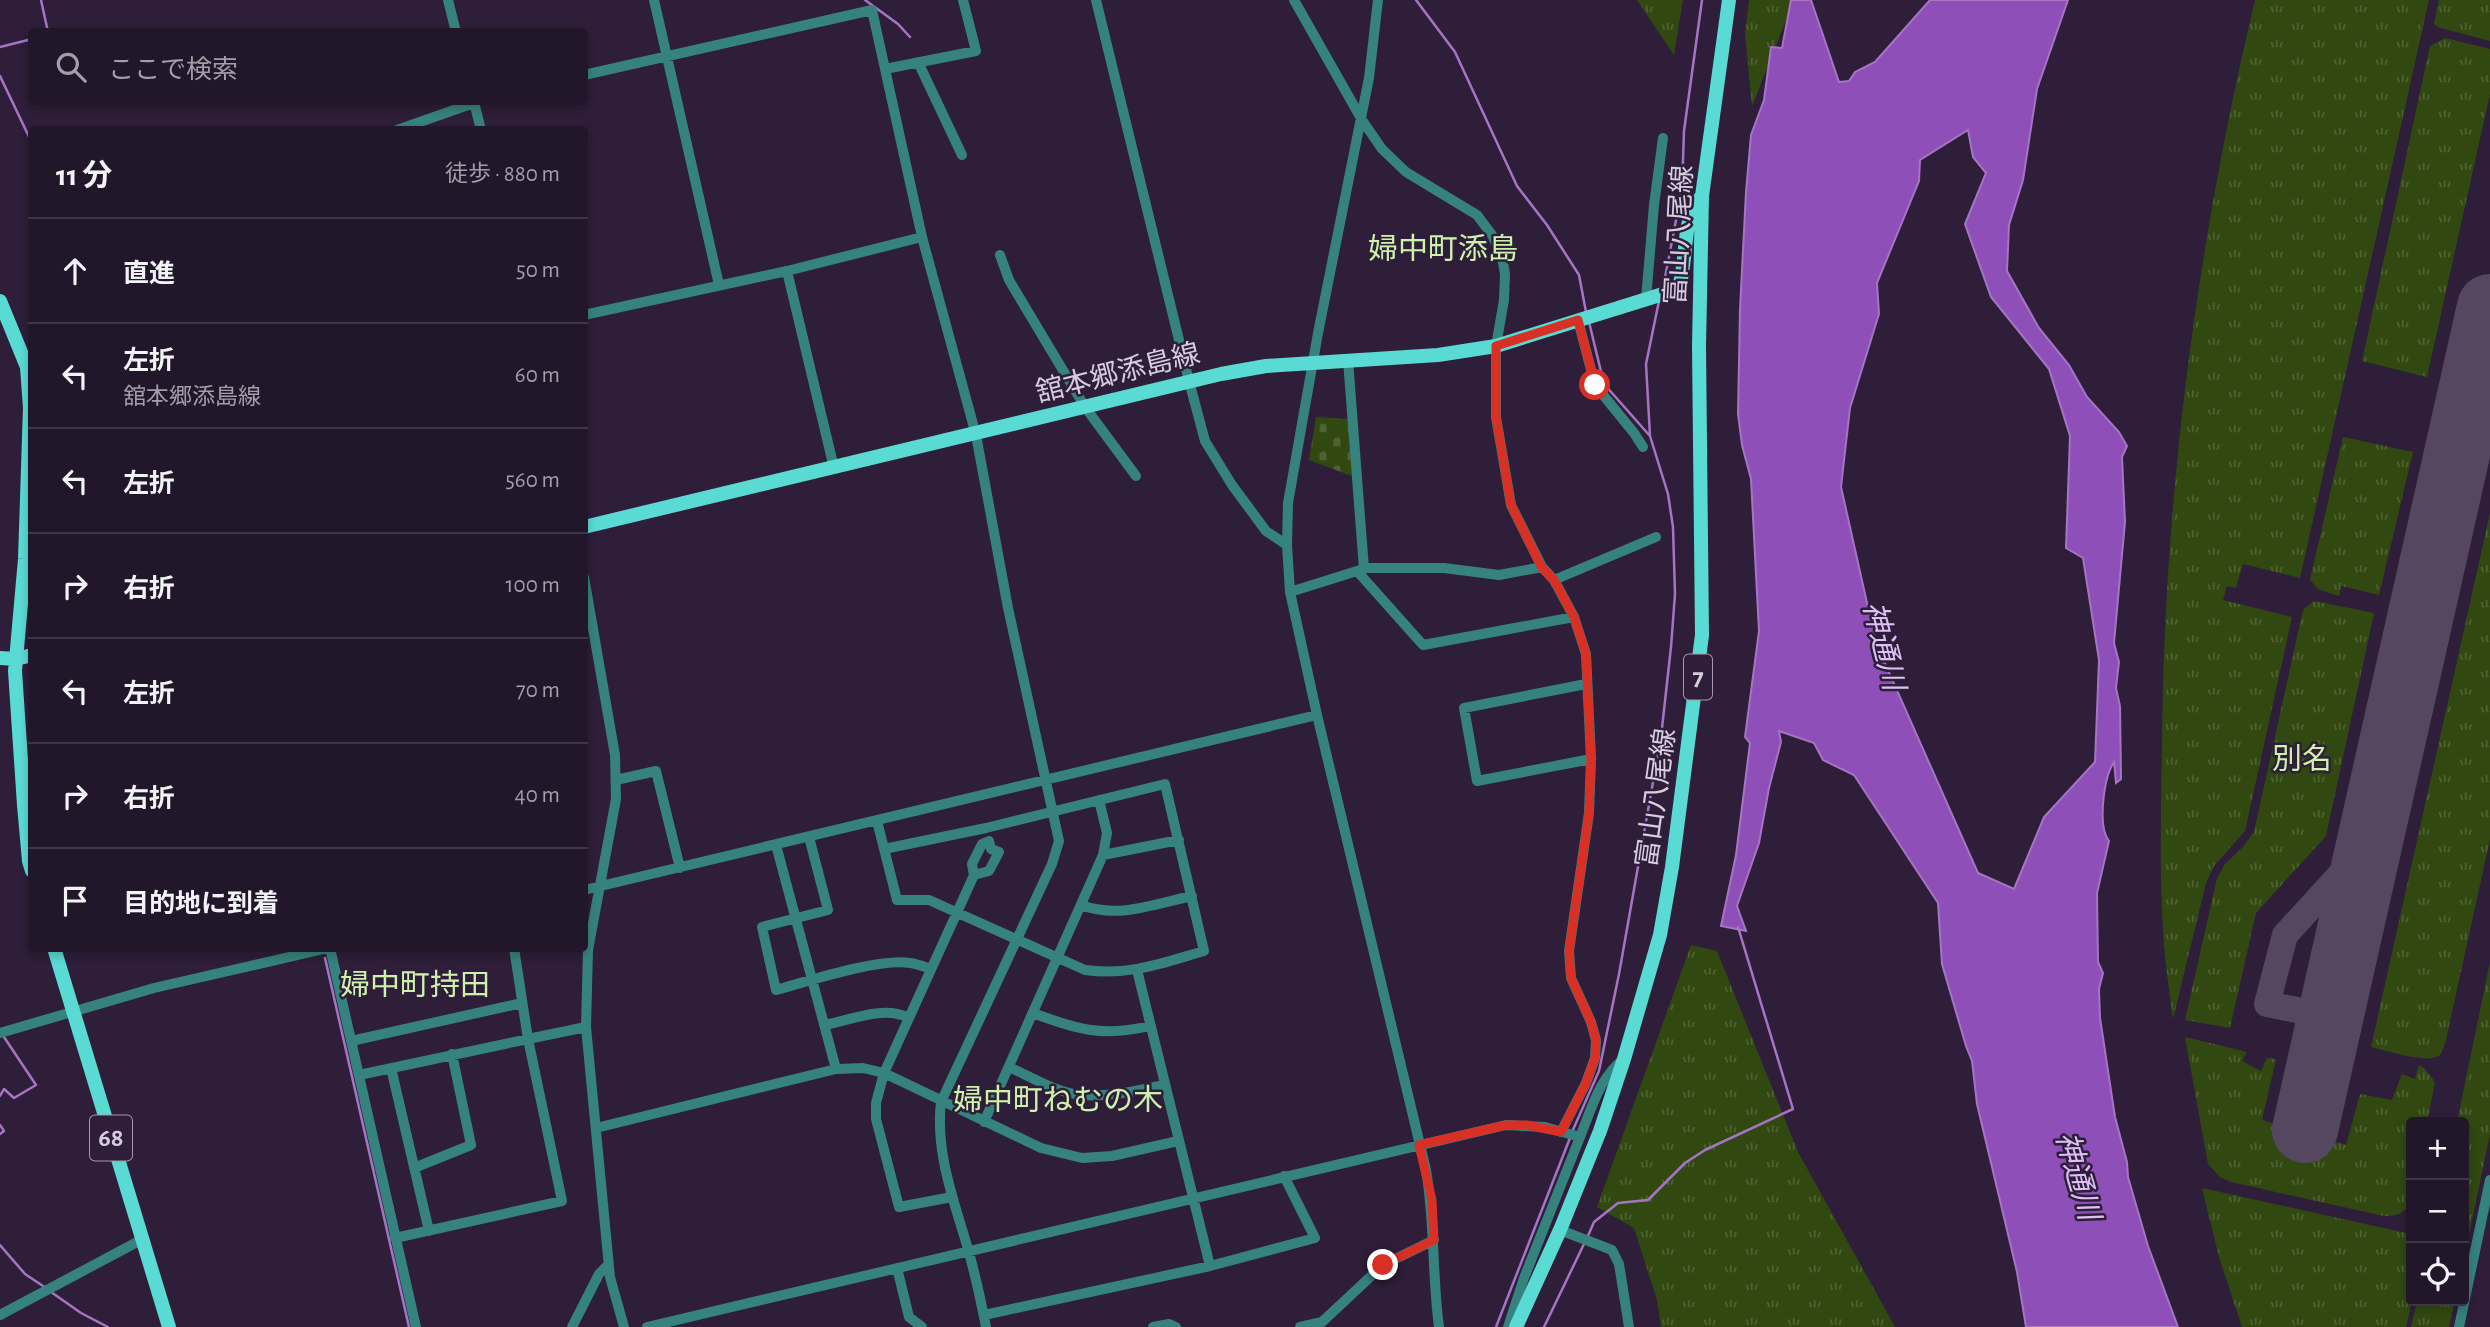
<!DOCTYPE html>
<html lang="ja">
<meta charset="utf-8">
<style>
body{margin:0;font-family:"Alegreya Sans","Noto Sans JP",sans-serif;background:#2a1f33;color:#f1f3f6}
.controls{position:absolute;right:21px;bottom:21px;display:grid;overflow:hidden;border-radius:7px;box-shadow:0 4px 10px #0003}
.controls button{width:63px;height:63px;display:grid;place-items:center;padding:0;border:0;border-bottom:2px solid #3f3547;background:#22162b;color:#f1f3f6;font:35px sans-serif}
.stop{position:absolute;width:21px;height:21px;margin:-16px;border:5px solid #d93025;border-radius:50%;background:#fff}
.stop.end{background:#d93025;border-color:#fff;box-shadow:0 2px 7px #0008}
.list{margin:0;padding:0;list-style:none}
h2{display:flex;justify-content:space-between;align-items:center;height:91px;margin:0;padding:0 28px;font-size:30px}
h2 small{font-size:23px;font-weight:400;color:#a29fa9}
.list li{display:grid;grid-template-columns:46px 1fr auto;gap:21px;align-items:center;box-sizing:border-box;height:105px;padding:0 28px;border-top:2px solid #3f3547}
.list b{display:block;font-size:26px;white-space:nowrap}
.list p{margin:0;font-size:23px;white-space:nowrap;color:#a29fa9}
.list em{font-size:23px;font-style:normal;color:#a29fa9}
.icon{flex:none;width:38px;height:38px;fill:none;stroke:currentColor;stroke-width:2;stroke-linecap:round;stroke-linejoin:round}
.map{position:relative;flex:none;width:2490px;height:1327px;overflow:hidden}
.search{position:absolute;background:#22162b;box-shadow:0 4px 10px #0003;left:28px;top:28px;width:560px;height:77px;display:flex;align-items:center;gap:18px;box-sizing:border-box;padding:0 24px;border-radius:7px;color:#a29fa9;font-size:26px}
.panel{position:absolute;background:#22162b;box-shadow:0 4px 10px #0003;left:28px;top:126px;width:560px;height:826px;border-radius:7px}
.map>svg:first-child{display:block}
.grass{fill:url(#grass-tufts)}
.cemetery{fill:url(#cemetery-stones)}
.water{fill:#8f4fb9;stroke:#a575c4;stroke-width:2;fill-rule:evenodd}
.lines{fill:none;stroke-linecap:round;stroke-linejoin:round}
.stream{stroke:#a575c4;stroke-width:2.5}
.taxiway{stroke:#564760;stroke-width:26}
.runway{stroke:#564760;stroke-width:66}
.minor{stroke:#36827e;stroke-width:10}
.major{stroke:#59dad3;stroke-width:14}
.route{stroke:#d93025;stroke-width:9}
.labels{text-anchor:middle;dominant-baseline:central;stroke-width:5;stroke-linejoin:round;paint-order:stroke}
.shield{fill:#2e1e39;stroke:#a498ad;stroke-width:2}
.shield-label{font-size:26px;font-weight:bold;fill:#d7cddf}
.street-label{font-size:28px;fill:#d7cddf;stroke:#2e1e39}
.neighbourhood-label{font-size:30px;fill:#cef1ab;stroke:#2e1e39}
.water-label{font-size:30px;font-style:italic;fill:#ddbff4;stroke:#2e1e39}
</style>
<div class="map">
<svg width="2490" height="1327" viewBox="0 0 2490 1327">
<defs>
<pattern id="grass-tufts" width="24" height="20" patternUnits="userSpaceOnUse" patternTransform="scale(1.75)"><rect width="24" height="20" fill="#314911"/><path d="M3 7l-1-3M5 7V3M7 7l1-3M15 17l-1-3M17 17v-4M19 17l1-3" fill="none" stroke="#4e6233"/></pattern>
<pattern id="cemetery-stones" width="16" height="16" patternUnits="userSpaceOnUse" patternTransform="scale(1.75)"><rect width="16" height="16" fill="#314911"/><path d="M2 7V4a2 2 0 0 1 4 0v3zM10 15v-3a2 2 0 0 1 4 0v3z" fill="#4e6233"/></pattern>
</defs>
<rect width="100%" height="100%" fill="#2e1e39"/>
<path class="grass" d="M1637 0H1683L1674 55Z
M1749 0H1794L1752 106 1745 34Z
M2255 0H2429L2300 578 2243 564 2236 588 2227 586 2223 600 2292 617 2245 831 2214 866 2206 883 2173 1019C2170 995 2166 970 2164 945 2159 879 2161 811 2162 744 2164 494 2197 244 2255 0Z
M2439 0H2490V41L2437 27 2434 23Z
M2445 38 2490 49V94L2427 377 2362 361 2430 46Z
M2343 437 2413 452 2379 595 2341 586 2339 596 2318 589 2310 580Z
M2490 513V839L2445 1044C2444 1046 2442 1053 2440 1055 2430 1065 2384 1050 2371 1047Z
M2314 601 2374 613 2326 836 2256 913 2230 1028 2185 1020 2217 878 2225 864 2242 848 2254 832 2303 610Z
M1691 945 1717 951 1798 1152 1895 1327H1661L1657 1300 1634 1228 1597 1207Z
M2490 962V1134L2464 1259V1122H2457Z
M2185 1037 2247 1052 2242 1061 2261 1071 2267 1058 2276 1059 2262 1120 2346 1145 2360 1094 2392 1100 2402 1074 2415 1079 2419 1065 2424 1068 2435 1082 2427 1122H2411V1202C2404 1214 2397 1216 2384 1216L2231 1182 2220 1177 2208 1164Z
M2202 1188 2406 1233 2411 1230 2412 1301 2406 1327H2242L2219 1257Z
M2417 1301H2455L2449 1327H2411Z"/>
<path class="cemetery" d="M1316 417 1348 419 1352 476 1309 460Z"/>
<path class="water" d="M1791 0H1811L1839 82 1849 81 1855 72 1875 62 1930 0H2068L2037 89 2023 180 2009 225 2007 271 2039 328 2069 365 2087 397 2119 432 2127 446 2122 457 2125 522 2114 643 2119 662 2116 688 2120 706 2121 779 2116 783 2114 762C2104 777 2097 826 2109 841L2097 893 2098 962 2103 973 2099 989 2100 1018 2115 1117 2127 1162 2128 1177 2148 1246 2178 1327H2026L2017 1272 1977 1104 1972 1061 1966 1046 1942 964 1938 903 1854 775 1823 760 1814 743 1779 731 1781 742 1769 788 1759 843 1737 906 1746 931 1721 926 1736 855 1750 743 1745 737 1759 631 1751 479 1742 445 1738 414 1740 309 1746 192 1751 135 1764 100 1771 47 1782 48ZM1968 130 1973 157 1986 173 1965 224 1991 297 2049 369 2070 436 2066 548 2083 558 2099 660 2095 762 2044 817 2014 889 1978 873 1876 643 1841 487 1850 408 1879 314 1877 283 1919 181 1920 160Z"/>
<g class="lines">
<path class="stream" d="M41 0 48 32
M865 0 898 24 910 37
M1416 0 1455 52 1517 186 1547 225 1579 275 1586 312
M0 47 32 39
M0 76 32 143
M1663 288 1682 189 1684 131 1702 0
M1589 322 1604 384 1650 436
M325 958 409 1327
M0 1096 4 1089 14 1098 36 1085 4 1037
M0 1125 4 1131 0 1134
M1572 1132 1599 1071 1619 974 1661 737 1671 647 1675 594 1673 527 1668 494 1650 436 1646 364 1659 301
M1587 1238 1594 1222 1618 1203 1648 1200 1685 1163 1705 1150 1793 1109 1738 927
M0 1245 25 1274 46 1288
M51 1292 81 1313 108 1327
M1496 1327 1570 1138
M1544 1327 1584 1244"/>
<path class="taxiway" d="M2476 371 2490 345
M2331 1017 2267 1004 2285 935 2370 842"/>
<path class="runway" d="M2305 1130 2490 307"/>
<path class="minor" d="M448 0 456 32
M654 0 719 285
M1096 0 1189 381 1205 441 1232 485 1266 531 1287 545 1290 592 1317 715 1426 1170C1435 1222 1432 1275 1439 1327
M1294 0 1362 120 1382 149 1406 172 1477 215 1492 235 1502 257 1505 274 1504 300 1496 346V417L1511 505 1542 567 1554 580 1574 617 1586 654 1591 759 1589 813 1569 951 1571 978 1591 1022 1596 1040 1595 1058 1586 1083 1561 1132
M918 62 962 155
M885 69 976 51 963 0
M584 75 872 10 922 237 976 435 1008 608 1059 841 1052 864 941 1102C935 1152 954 1201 968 1249 975 1274 981 1301 986 1327
M474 102 481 130
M397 130 474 103
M1000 255 1009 280 1085 407 1136 476
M787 271 834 468
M1646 299 1654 205 1663 138
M584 315 787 271 922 237
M1578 320 1595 385 1634 433 1643 447
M1348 360 1364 569
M1287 545 1288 503 1318 333 1369 78 1378 0
M1542 567 1499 575 1444 568H1366L1357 571 1423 645 1574 617
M584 577 615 755 616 799 588 950 586 1027 610 1277 624 1327
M1554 580 1656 537
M1290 592 1357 571
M1586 684 1464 708 1477 781 1591 759
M616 780 656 771 680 868
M877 821 897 900H929L1085 970C1130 976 1162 963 1204 951L1165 784 986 828 884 849
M809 837 828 910 762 927 776 990C809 981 878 958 910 963 918 964 925 967 931 969
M776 845 836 1069
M1103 855 1179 840
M584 890 1317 715
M1081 905C1118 919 1155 904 1192 896
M330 948 416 1327
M514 948 528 1039 586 1027
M1137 970 1210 1266
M1033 1013C1078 1030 1103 1037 1150 1026
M824 1025C851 1020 884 1005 909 1018
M0 1033 154 988 328 948
M351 1041 522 1003
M1009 1067C1031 1077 1057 1093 1081 1095 1110 1097 1137 1091 1164 1085
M391 1068 429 1231
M359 1075 528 1039 562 1201 395 1238
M984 1122 1103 855 1107 833 1099 800
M596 1128 836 1069 863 1068 884 1073 1041 1148 1082 1158 1112 1156 1178 1141
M414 1168 471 1145 452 1054
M952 1197 899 1207 876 1119V1103L884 1073 974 875 972 864 982 844 989 841 991 849 999 852 989 871 974 875
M1560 1230 1612 1250 1619 1264 1629 1327
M897 1268 909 1317 922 1327
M0 1315 141 1240
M984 1315 1210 1266 1315 1238 1284 1176
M572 1327 599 1274 608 1265
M647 1327 1506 1125 1545 1127 1580 1137C1591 1110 1600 1076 1624 1059
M1153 1327 1169 1324 1176 1327
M1300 1327 1322 1322 1383 1265 1434 1240
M1508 1327 1524 1278 1580 1137
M2459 1327 2490 1180"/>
<path class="major" d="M0 301 27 367 30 408 25 559 15 671 24 805 29 861 32 871
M584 527 1221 374 1266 366 1438 355 1496 346 1663 294 1679 287C1688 258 1681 219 1701 197
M0 658 16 659 32 655
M54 948 169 1327
M1516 1327 1560 1230 1600 1131 1624 1059 1660 935 1672 867 1702 635 1699 346 1702 196 1729 0"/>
</g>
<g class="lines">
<path class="route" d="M1383 1265 1434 1240 1432 1200 1419 1145 1506 1125H1527L1561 1132 1586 1083 1595 1058 1596 1040 1591 1022 1571 978 1569 951 1589 813 1591 759 1586 654 1574 617 1554 580 1542 568 1511 505 1496 417V346L1578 320 1595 385"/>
</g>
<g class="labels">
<g class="shield">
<rect x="1684" y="654.5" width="28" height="45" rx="5"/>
<rect x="90" y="1115.5" width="42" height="45" rx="5"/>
</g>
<g class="shield-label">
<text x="1698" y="677">7</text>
<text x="111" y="1138">68</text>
</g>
<g class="street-label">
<text transform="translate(1680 235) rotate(-87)">富山八尾線</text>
<text transform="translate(1118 374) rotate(-14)">舘本郷添島線</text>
<text transform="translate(1657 798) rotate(-82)">富山八尾線</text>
</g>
<g class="neighbourhood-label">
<text x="1443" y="250">婦中町添島</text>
<text x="2302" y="760">別名</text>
<text x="415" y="986">婦中町持田</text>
<text x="1058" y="1101">婦中町ねむの木</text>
</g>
<g class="water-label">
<text transform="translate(1883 646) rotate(76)">神通川</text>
<text transform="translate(2077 1176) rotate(74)">神通川</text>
</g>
</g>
</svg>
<div class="controls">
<button>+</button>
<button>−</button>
<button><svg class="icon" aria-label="locate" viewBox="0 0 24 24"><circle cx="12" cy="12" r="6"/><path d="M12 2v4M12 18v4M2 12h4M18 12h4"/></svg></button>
</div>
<div class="stop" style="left:1595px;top:385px"></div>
<div class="stop end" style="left:1383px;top:1265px"></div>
<div class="search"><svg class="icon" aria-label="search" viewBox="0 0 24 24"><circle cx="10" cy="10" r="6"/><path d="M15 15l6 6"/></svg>ここで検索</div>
<section class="panel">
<h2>11 分<small>徒歩 · 880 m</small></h2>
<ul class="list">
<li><svg class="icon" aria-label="ahead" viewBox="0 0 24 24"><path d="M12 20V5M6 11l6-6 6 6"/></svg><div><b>直進</b></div><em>50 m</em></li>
<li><svg class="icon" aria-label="left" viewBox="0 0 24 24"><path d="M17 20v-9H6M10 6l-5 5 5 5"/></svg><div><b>左折</b><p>舘本郷添島線</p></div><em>60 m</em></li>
<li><svg class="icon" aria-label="left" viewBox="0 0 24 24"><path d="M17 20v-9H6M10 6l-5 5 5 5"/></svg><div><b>左折</b></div><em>560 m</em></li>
<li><svg class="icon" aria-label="right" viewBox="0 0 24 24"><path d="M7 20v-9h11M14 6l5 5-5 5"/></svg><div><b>右折</b></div><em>100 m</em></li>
<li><svg class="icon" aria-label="left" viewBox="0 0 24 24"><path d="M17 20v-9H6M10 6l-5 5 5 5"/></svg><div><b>左折</b></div><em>70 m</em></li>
<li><svg class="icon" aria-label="right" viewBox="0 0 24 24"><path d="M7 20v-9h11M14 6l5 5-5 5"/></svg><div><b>右折</b></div><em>40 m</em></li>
<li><svg class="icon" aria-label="arrive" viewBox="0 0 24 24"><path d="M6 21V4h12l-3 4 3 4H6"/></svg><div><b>目的地に到着</b></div></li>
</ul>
</section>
</div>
